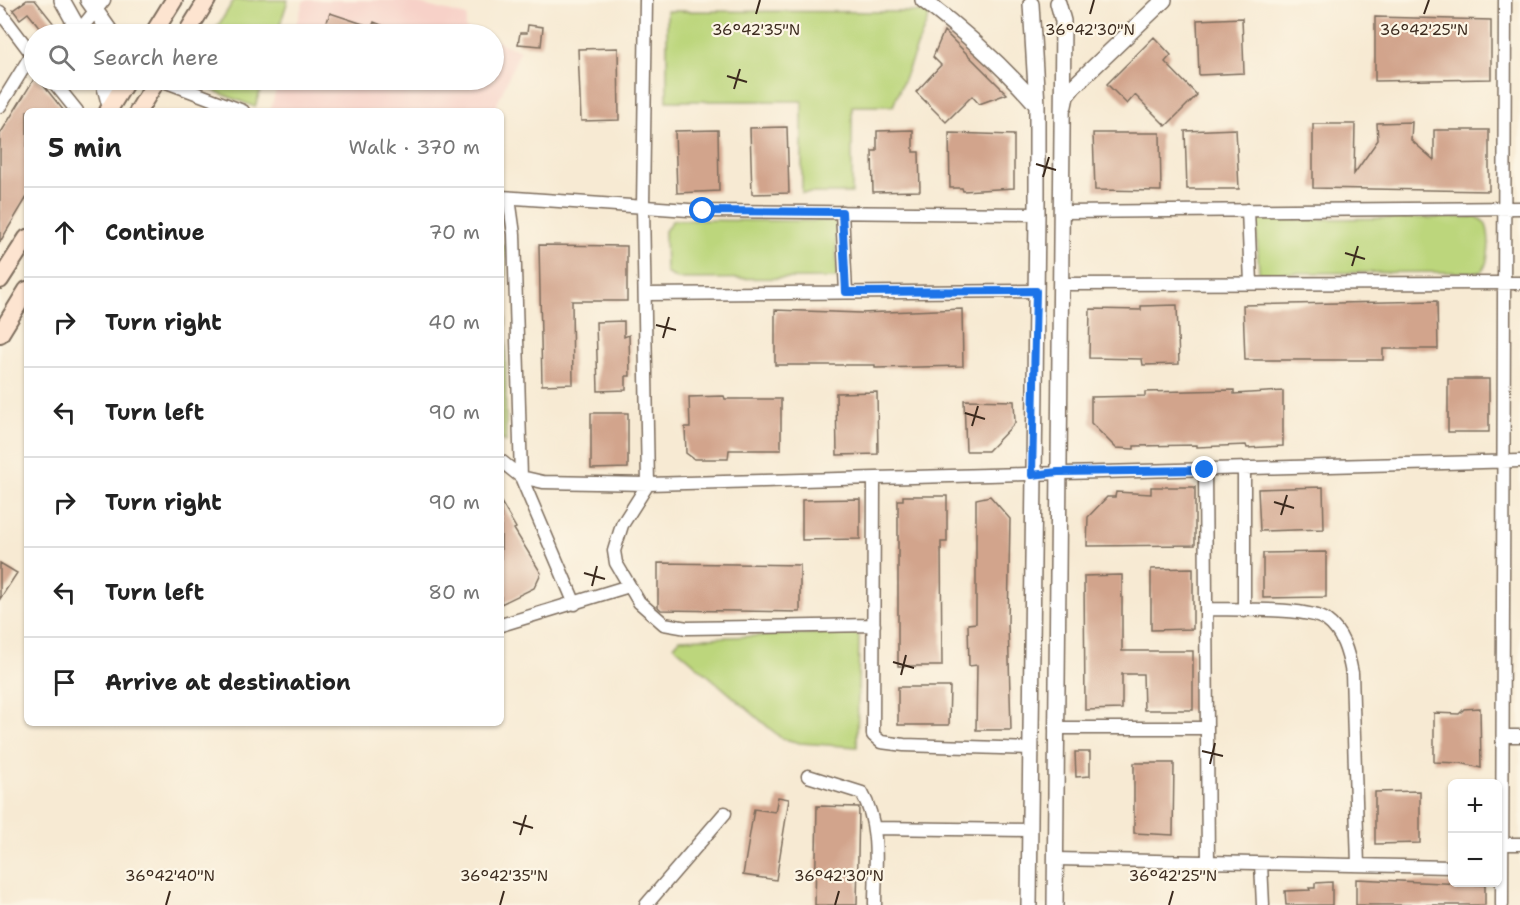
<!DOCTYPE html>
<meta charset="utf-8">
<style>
body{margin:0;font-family:"Shantell Sans",sans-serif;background:#f6f6f6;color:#222}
.controls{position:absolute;right:18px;bottom:18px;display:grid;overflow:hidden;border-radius:9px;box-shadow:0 2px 4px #0004}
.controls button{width:54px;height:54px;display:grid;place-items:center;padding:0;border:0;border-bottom:2px solid #e0e0e0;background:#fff;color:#222;font:30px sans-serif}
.stop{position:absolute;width:18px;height:18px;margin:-14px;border:4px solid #1a73e8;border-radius:50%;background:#fff}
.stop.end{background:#1a73e8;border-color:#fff;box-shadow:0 2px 6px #0008}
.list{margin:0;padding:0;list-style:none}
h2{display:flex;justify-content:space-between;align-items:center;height:78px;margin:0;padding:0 24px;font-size:26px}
h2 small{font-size:20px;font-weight:400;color:#767676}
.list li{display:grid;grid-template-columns:39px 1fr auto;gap:18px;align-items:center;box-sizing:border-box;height:90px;padding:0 24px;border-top:2px solid #e0e0e0}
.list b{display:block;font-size:22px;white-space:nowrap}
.list em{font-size:20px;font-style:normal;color:#767676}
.icon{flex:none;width:33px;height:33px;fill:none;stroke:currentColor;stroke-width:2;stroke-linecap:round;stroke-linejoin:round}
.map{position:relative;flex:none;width:1520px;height:905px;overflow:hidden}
.search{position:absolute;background:#fff;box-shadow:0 2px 4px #0004;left:24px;top:24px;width:480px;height:66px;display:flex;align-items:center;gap:15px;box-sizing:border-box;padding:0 21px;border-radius:33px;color:#767676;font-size:22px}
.panel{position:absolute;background:#fff;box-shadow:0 2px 4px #0004;left:24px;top:108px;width:480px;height:618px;border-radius:9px}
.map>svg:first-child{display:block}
.built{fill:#f7d1c8}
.green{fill:#bcd67b;stroke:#7c804c;stroke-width:1.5}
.building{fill:#d2a48c}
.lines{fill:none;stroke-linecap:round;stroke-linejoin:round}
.minor-casing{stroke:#7d6d5d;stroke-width:15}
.tertiary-casing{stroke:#7d6d5d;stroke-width:18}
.secondary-casing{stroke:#7d6d5d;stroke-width:20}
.minor{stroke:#fff;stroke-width:12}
.tertiary{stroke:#fff;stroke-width:15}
.secondary{stroke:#fde4d0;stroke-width:16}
.route{stroke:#1a73e8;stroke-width:8}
.ticks{fill:none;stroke:#3b2a1e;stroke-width:2}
.ticks-label{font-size:15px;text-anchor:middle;fill:#3b2a1e;stroke:#fcf5e5;stroke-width:4.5;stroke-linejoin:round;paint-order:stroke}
</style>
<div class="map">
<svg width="1520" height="905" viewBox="0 0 1520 905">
<rect width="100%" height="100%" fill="#fcf5e5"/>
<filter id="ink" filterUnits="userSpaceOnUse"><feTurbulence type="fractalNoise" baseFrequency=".0167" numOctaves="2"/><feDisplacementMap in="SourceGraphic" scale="12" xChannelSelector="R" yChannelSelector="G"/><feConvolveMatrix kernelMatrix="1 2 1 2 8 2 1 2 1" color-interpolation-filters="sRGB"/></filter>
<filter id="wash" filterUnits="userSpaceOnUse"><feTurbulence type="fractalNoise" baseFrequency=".008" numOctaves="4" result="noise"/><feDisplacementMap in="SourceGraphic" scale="24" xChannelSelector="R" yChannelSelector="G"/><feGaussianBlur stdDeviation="1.35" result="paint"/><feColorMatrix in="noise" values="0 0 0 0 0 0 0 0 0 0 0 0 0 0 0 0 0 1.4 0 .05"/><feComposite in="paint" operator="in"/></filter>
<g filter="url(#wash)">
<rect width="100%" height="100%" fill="#f7ead3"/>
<path class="built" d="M304 0H403L467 16 465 28 480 34H293Z
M494 40 520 51 494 111H270L279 80H494Z"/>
<path class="green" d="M234 0H288L277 34H213Z
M667 11 931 12 893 106H852V193H802V101H667Z
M187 80H264L255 107Z
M1477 217C1479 218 1484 222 1485 223 1491 234 1490 264 1481 272L1259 273 1256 220Z
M673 220 836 221 837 278 677 279 666 273 665 231Z
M501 244 505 246 506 442 501 439Z
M852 632 859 636 857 747 800 743 781 738 674 646 680 639Z"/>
<g id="blocks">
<path class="building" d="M27 0H35L62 34H45L28 13 20 19 13 10Z
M330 13 372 27 374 22 403 34H323Z
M1375 17 1491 20V79L1375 81Z
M1242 18 1244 73 1199 75 1197 20Z
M528 25 543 27 541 46 518 44 520 33H527Z
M944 31 1007 94 979 104 972 96 946 122 916 92 941 65 933 57Z
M1154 37 1171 55 1165 62 1197 95 1166 126 1135 95 1127 104 1107 84Z
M618 48 619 120 581 121 578 49Z
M34 79 39 80 64 111H27V197L0 242V134Z
M1412 122 1411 140 1434 160V130H1489V191L1313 188V124H1355L1354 174 1378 140 1377 123Z
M787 127 789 193 752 194 750 128Z
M1236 129 1239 189H1187L1185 131Z
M718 130 719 191 677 193 675 131Z
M913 130V152H919L920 191 873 192 872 151H877V131Z
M949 133 1014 135V188L963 191 962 188H950Z
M1093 133H1160L1161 191 1095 190Z
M539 245 627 246V301H572L573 384 542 385Z
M1437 301 1438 349H1383V360H1245L1243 305Z
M1177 305 1179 364 1143 365 1142 359 1089 358 1090 309 1141 310V306Z
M962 309 963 366 875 368V365H775V310L861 313Z
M624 321V337L629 335 630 376H626V390L598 391 596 322Z
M1448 379H1489V432H1448Z
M1234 390V394L1283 391V446L1247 448 1246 445 1197 447V445L1134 446V449L1116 448 1091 423V397L1145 396V392Z
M877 392 878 454 837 455 836 393Z
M724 396 725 399H781V450H729L728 459H694L686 453 685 427H690L689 397Z
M964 400 1014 401 1015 423 988 451H966Z
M591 413H628V468L591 469Z
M1151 487H1195V545L1087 546 1088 517 1107 497H1115L1116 492 1151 494Z
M1323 487 1324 529 1260 531 1258 489Z
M903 496H947V542H941L942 666H898V500H903Z
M990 496 1010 519 1008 623 1011 730H976L977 665 969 666 968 624 976 623V499Z
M860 499V539L802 540V500Z
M501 502 516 528 514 529 541 573 534 588 501 604Z
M1326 552V597L1263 598V553Z
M0 563 17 573 0 599Z
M658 563 800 565V612L661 610 658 607Z
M1193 568V629L1151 630V569Z
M1122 575V651H1193V710H1144L1143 674H1122V709L1085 710 1084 576Z
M898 687H950L949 725H898Z
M1480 708 1481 768 1461 763 1434 762V713L1459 714 1464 709Z
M1075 752H1090V776L1076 777Z
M1134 763H1174L1173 835 1134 833Z
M1420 791V843L1375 844V792Z
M778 797 789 799 776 880 743 875 754 809 775 812Z
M817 806 859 807 857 905H815Z
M1356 879 1485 885V905H1356Z
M1332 882V905H1286L1285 891 1310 890 1309 888H1315V883Z"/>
</g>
</g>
<g filter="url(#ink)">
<use href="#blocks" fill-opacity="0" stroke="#7d6d5d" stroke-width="1.5"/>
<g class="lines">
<g class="minor-casing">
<path id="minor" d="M646 0 643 207 648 484 622 525 614 551 616 563 639 602 664 624 687 628 874 625
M0 12 34 57
M79 31 104 0
M52 80 77 111
M161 80 243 111
M0 106 32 54
M501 197 703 211 1037 214
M509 198 514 234 521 477 575 604
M1248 210 1251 283
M842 212 846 292
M1063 212 1520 208
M1062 284 1520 283
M645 294 1036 291
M501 461 521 477 543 482 648 484 1520 461
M1205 470 1208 863
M874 479 873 735 881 742 904 745 1031 749
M1206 609C1232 610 1308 607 1326 620 1343 632 1348 653 1352 673L1358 865
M1244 611V469
M501 625 629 586
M1055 728H1207
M1503 736H1520
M808 776 862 793C881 826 875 868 875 905
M875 828 1029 830
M1502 844H1520
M1056 859 1452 867
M1261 864 1263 905
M646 905 725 813
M1502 905 1505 0"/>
</g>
<g class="tertiary-casing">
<path id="tertiary" d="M62 0 81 34
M88 0 112 34
M923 0C965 32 1003 66 1037 105
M103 80 110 106
M1064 106 1066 96 1074 86 1164 0
M1029 905 1037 214V105L1031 4
M1055 905 1063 21 1058 3"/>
</g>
<g class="secondary-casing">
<path id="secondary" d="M153 34 174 0
M186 34 207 0
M108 111 127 80
M138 111 157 80
M0 280 27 238
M0 334 27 290"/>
</g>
<use href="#minor" class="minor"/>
<use href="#tertiary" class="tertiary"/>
<use href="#secondary" class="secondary"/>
</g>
</g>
<g class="lines" filter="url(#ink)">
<path class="route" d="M703 211 842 212 846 292 1036 291 1032 475 1058 472 1205 470"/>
</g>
<path class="ticks" d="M756 14 760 0M1090 14 1094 0M1424 14 1429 0M727 76 747 82M734 89 740 69M1036 164 1056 170M1043 177 1049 157M1345 253 1365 259M1352 266 1358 246M656 325 676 330M663 338 669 317M965 413 985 419M972 426 978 406M1274 502 1294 508M1281 515 1287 495M584 573 605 579M592 586 597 566M893 662 914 668M901 675 906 655M1202 751 1223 756M1210 764 1215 743M513 822 533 828M520 835 526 815M166 905 170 891M500 905 504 891M835 905 839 891M1169 905 1173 891"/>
<g class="ticks-label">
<text x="756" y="35">36°42'35"N</text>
<text x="1090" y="35">36°42'30"N</text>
<text x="1424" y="35">36°42'25"N</text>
<text x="170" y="881">36°42'40"N</text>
<text x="504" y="881">36°42'35"N</text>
<text x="839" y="881">36°42'30"N</text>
<text x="1173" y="881">36°42'25"N</text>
</g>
</svg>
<div class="controls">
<button>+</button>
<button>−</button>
</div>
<div class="stop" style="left:703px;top:211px"></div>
<div class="stop end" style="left:1205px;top:470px"></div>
<div class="search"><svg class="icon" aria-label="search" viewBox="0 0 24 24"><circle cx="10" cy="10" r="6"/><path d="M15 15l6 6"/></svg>Search here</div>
<section class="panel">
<h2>5 min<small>Walk · 370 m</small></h2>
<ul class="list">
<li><svg class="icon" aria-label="ahead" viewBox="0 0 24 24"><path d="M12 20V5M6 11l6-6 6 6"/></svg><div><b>Continue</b></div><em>70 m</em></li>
<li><svg class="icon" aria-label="right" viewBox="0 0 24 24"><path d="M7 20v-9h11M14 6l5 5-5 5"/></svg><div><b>Turn right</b></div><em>40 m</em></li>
<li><svg class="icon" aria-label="left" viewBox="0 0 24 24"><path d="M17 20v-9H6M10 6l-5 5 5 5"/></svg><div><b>Turn left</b></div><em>90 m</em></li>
<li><svg class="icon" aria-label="right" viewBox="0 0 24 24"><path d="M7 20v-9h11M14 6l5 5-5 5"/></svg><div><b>Turn right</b></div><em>90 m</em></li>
<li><svg class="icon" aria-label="left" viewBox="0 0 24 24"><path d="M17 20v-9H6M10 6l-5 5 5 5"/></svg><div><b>Turn left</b></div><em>80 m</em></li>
<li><svg class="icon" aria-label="arrive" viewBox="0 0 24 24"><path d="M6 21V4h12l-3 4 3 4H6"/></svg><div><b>Arrive at destination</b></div></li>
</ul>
</section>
</div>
